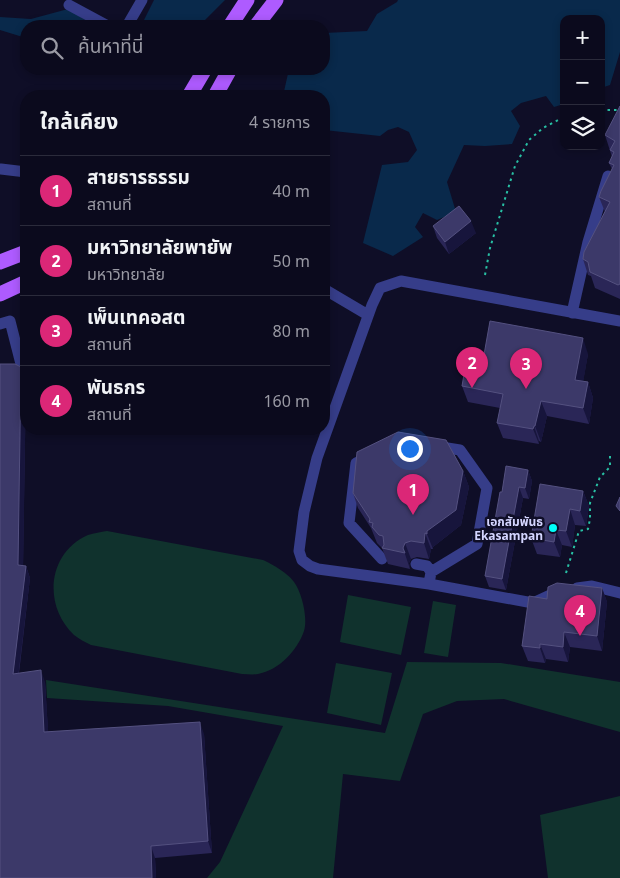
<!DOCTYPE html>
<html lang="th">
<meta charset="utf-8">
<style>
body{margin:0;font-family:"Noto Sans","Noto Sans Thai",sans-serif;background:#141326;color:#f1f3f6}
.controls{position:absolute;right:15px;top:15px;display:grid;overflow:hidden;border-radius:10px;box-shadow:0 2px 8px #0003}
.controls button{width:45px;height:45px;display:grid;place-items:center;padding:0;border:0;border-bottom:1px solid #2b2b3b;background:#0b0a1d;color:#f1f3f6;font:25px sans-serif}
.you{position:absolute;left:409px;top:448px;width:18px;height:18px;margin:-12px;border:4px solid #fff;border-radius:50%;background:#1a73e8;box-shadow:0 0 0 8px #1a73e833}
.badge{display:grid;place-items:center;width:32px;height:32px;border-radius:50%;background:#db2777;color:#fff;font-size:16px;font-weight:700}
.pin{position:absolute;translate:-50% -41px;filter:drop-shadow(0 1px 2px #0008)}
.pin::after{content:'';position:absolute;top:26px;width:18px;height:15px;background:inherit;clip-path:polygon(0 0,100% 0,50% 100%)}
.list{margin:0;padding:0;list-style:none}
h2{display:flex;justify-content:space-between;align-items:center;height:65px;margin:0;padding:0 20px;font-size:21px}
h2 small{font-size:16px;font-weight:400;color:#9a9aa4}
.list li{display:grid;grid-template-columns:32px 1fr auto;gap:15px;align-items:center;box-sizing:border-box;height:70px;padding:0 20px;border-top:1px solid #2b2b3b}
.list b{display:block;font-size:19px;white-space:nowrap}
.list p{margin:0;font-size:16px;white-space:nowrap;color:#9a9aa4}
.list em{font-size:16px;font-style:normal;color:#9a9aa4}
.icon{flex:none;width:28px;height:28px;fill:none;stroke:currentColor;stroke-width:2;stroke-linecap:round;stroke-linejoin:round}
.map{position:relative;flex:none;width:620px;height:878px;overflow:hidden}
.search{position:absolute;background:#0b0a1d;box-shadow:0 2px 8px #0003;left:20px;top:20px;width:310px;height:55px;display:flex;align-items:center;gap:12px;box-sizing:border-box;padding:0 18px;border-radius:20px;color:#9a9aa4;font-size:19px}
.panel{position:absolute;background:#0b0a1d;box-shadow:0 2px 8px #0003;left:20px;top:90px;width:310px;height:345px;border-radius:20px}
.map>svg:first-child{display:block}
.green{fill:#10322d}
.water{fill:#09294b}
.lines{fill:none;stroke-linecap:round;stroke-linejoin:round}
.path{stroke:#28c0a4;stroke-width:2;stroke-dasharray:2.5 4;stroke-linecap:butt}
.minor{stroke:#363d89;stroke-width:11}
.major{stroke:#ae5bff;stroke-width:15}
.wall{fill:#2a2657}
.shaded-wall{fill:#17153c}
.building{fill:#3c3969;stroke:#545180}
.poi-dot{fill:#00fff9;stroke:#0f0e27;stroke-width:2}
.labels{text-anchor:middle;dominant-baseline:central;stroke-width:5;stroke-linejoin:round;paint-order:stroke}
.poi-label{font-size:12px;font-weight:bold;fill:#d4d5ff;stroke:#0f0e27;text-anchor:end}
</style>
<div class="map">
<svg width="620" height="878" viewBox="0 0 620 878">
<rect width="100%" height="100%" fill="#0f0e27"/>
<path class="green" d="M107 531 263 560C272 564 289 574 294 582 302 593 308 618 304 631 297 651 279 670 258 674 253 675 247 674 242 674L91 645C85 642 79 639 74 635 43 606 47 553 88 535 94 533 101 532 107 531Z
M348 595 411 607 401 655 340 642Z
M433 601 456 605 448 657 424 653Z
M407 662 501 663 620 682V732L504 699 457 701 423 714 400 781 343 774 333 878H207L220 862 283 726 168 706 47 698 46 680 385 733Z
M336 663 392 673 381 725 327 713Z
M620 796V878H548L540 815Z"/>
<path class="water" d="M154 0H225L199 26H141Z
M398 0H620V52L610 85 601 88V19H564V104L554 107 546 96 521 103 511 111 520 126 512 144 485 146 464 145 447 182 456 212 437 220 423 213 415 227 423 237 393 256 363 243 382 165 408 162 417 150 409 132 398 127 388 130 380 136 324 130V96H283L289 69H324V33L367 31 377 14 397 2Z
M68 9 95 26H26V38L0 30V17L31 19Z"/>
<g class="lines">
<path class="path" d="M601 110H620
M485 275 490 248 515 166 529 140 543 128 564 117
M566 573 579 531 588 529 590 519V503L600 477 610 467V454"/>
<path class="minor" d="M69 5 108 26
M127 26 142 0
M1 169 26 172
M324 289 368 315
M572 313 588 242 608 176
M0 324 10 321 22 368
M369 457 356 463 349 523 382 559
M416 564 427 566 431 572 430 578
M431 572 477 544 487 488 460 450 435 446
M577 588 592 586 620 593
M561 590 533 603 429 584 378 577 318 569 310 566 302 560 299 551 304 512 317 458 372 305 380 288 401 281 620 321"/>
<path class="major" d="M230 26 247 0
M256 26 276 0
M189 96 205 69
M215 96 230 69
M0 262 26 252
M0 294 26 282"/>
</g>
<path class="wall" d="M620 106V299L595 288 591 276 588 275 583 259 605 212 599 197 612 169 609 163 612 157 605 135Z
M433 226 476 233 449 254 437 238Z
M588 354 583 381 588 382 593 398 589 424 547 416 541 442 539 441V444L503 438 497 423 500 408 468 402 462 386Z
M26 378 23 566H26L30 578 19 673 45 682 48 732 204 734 212 853 155 858 156 878H0Z
M528 470 532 481 529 499 523 498 506 590 489 587 485 576 502 492Z
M463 471 469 487 461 525 433 547V549H431L429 559 417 557 411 559 409 563 410 569 388 564 382 548 377 543 371 528 358 508 353 493Z
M583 491 589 506 586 526 575 525 572 547 562 545 560 557 537 554 531 538Z
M602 588 607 602 602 651 570 647 568 662 546 659 545 663 528 661 522 646 547 599Z"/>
<path class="shaded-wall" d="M471 221 476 233 449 254 445 242Z
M583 338 588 354 581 395 575 380Z
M21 367 26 378 23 577 18 565Z
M588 382 593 398 589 424 583 408Z
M541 401 547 416 541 442 535 426Z
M534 426 539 441V444L533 429Z
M528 470 532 481 529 499 525 488Z
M463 471 469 487 461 525 433 547V549L427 534V531Z
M519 487 523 498 506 590 502 579Z
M583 491 589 506 586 526 580 511Z
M570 509 575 525 572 547 566 531Z
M556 530 562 545 560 557 554 542Z
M425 533 431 549 429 559 424 543Z
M405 543 411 559 409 563 410 569 403 548Z
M26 566 30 578 17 686 13 674Z
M602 588 607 602 602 651 597 636Z
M564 632 570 647 568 662 563 647Z
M540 644 546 659 545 663 540 648Z
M41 670 45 682 49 744 44 732Z
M200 722 204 734 212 853 208 841Z
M151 846 155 858 156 878H152Z"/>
<path class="building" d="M620 106V284L618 285 590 272 588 262 583 259 584 252 610 202 599 197 601 191 614 165 609 163 614 152 610 150 615 141 605 135Z
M459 206 471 221 445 242 433 226Z
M490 321 583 338 575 380 588 382 583 408 541 401 535 426H534L533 429 497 423 503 394 462 386 466 363 482 366Z
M0 364H15L21 367 18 565 26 566 13 674 41 670 44 732 200 722 208 841 151 846 152 878H0Z
M398 432 446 440 463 471 456 510 427 531V534L425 533 424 543 411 541 405 543 403 548 405 553 382 548 384 545 383 536 379 535 372 527 373 523 369 522 370 519 353 493 357 452Z
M506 466 528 470 525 488 519 487 502 579 485 576 500 492H502Z
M540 484 583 491 580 511 570 509 566 531 556 530 554 542 531 538Z
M620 497V511L616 506Z
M557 583 602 588 597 636 564 632 563 647 540 644V648L522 646 529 596 547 599 548 587Z"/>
<circle class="poi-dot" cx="553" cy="528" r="5"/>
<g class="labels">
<g class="poi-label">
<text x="543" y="521">เอกสัมพันธ<tspan x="543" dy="14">Ekasampan</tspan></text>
</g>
</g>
</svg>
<div class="controls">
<button>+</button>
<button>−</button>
<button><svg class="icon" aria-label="layers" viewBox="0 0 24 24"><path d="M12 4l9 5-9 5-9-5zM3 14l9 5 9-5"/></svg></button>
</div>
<div class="you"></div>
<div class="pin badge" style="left:413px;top:515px">1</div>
<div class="pin badge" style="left:472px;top:388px">2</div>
<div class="pin badge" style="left:526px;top:389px">3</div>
<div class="pin badge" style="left:580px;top:636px">4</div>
<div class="search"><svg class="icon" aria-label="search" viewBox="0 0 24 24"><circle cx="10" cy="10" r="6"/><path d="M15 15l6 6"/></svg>ค้นหาที่นี่</div>
<section class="panel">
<h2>ใกล้เคียง<small>4 รายการ</small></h2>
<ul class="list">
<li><span class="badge">1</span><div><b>สายธารธรรม</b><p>สถานที่</p></div><em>40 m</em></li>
<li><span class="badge">2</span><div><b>มหาวิทยาลัยพายัพ</b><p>มหาวิทยาลัย</p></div><em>50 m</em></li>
<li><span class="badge">3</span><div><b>เพ็นเทคอสต</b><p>สถานที่</p></div><em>80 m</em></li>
<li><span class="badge">4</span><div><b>พันธกร</b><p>สถานที่</p></div><em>160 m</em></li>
</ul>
</section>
</div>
